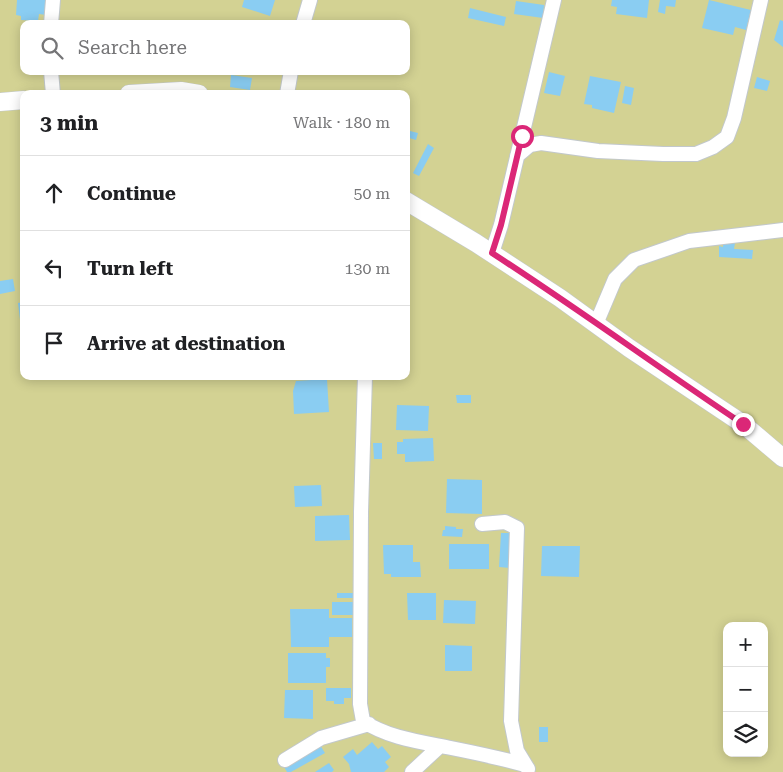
<!DOCTYPE html>
<meta charset="utf-8">
<style>
body{margin:0;font-family:"Roboto Serif",serif;background:#f2f2f2;color:#202124}
.controls{position:absolute;right:15px;bottom:15px;display:grid;overflow:hidden;border-radius:10px;box-shadow:0 2px 12px #0003}
.controls button{width:45px;height:45px;display:grid;place-items:center;padding:0;border:0;border-bottom:1px solid #e0e0e0;background:#fff;color:#202124;font:25px sans-serif}
.stop{position:absolute;width:15px;height:15px;margin:-11px;border:4px solid #db2777;border-radius:50%;background:#fff}
.stop.end{background:#db2777;border-color:#fff;box-shadow:0 1px 5px #0008}
.list{margin:0;padding:0;list-style:none}
h2{display:flex;justify-content:space-between;align-items:center;height:65px;margin:0;padding:0 20px;font-size:21px}
h2 small{font-size:16px;font-weight:400;color:#757577}
.list li{display:grid;grid-template-columns:32px 1fr auto;gap:15px;align-items:center;box-sizing:border-box;height:75px;padding:0 20px;border-top:1px solid #e0e0e0}
.list b{display:block;font-size:19px;white-space:nowrap}
.list em{font-size:16px;font-style:normal;color:#757577}
.icon{flex:none;width:28px;height:28px;fill:none;stroke:currentColor;stroke-width:2;stroke-linecap:round;stroke-linejoin:round}
.map{position:relative;flex:none;width:783px;height:772px;overflow:hidden}
.search{position:absolute;background:#fff;box-shadow:0 2px 12px #0003;left:20px;top:20px;width:390px;height:55px;display:flex;align-items:center;gap:12px;box-sizing:border-box;padding:0 18px;border-radius:10px;color:#757577;font-size:19px}
.panel{position:absolute;background:#fff;box-shadow:0 2px 12px #0003;left:20px;top:90px;width:390px;height:290px;border-radius:10px}
.map>svg:first-child{display:block}
.green{fill:#d3d293;fill-rule:evenodd}
.building{fill:#8acdf2}
.lines{fill:none;stroke-linecap:round;stroke-linejoin:round}
.minor-casing{stroke:#c2c8cb;stroke-width:16}
.tertiary-casing{stroke:#c2c8cb;stroke-width:19}
.minor{stroke:#fff;stroke-width:14}
.tertiary{stroke:#fff;stroke-width:18}
.route{stroke:#db2777;stroke-width:6}
</style>
<div class="map">
<svg width="783" height="772" viewBox="0 0 783 772">
<rect width="100%" height="100%" fill="#eff5f9"/>
<path class="green" d="M0 0H783V772H0ZM24 24H406V71H24ZM24 94H406V376H24ZM727 626H764V753H727Z"/>
<path class="building" d="M17 0H47L46 15 39 14 38 21 21 20V16L16 15Z
M244 0H275L270 16 242 7Z
M612 0H649L647 18 616 14 617 7 611 6Z
M660 0H676L675 7 666 6 665 14 658 12Z
M709 0 751 10 746 30 735 27 733 35 702 28Z
M516 1 544 5 543 18 514 14Z
M470 8 506 17 504 26 468 18Z
M780 20 783 21V47L774 40Z
M549 72 565 76 560 96 544 93Z
M231 75 252 78 250 90 230 87Z
M590 76 621 82 614 113 592 108V105L584 104Z
M757 77 770 81 767 91 754 88Z
M625 86 634 88 631 105 622 103Z
M406 130 418 133 416 140 406 137Z
M428 144 434 148 419 176 413 173Z
M723 242 735 243 734 249 753 250 752 259 719 257V246L723 247Z
M13 279 15 291 0 294V281Z
M24 302V328H21L18 303Z
M327 379 329 412 294 414 293 391 296 381Z
M456 395H471V403H457Z
M397 405 429 406 428 431 396 430Z
M433 438 434 461 405 462V454H397V442H403V439Z
M373 443H382V459H374Z
M447 479 482 480V514L446 513Z
M321 485 322 506 295 507 294 486Z
M349 515 350 540 315 541V516Z
M445 526 456 527V529H463L462 537 442 536 443 530H445Z
M501 533H512L511 568 499 567Z
M449 544H489V569H449Z
M383 545H413V562H420L421 577H391V574H384Z
M542 546H580L579 577 541 576Z
M337 593H353V598H337Z
M407 593H436V620H408Z
M444 600 476 601 475 624 443 623Z
M332 602H353L354 615H332Z
M290 609H329V618H352V637H329V647H291Z
M445 645 472 646V671H445Z
M288 653H326V658H330V667H326V683H288Z
M326 688H351V698H344V704H334V701H326Z
M285 690H313V719L284 718Z
M539 727H548V742H539Z
M372 742 378 749 382 746 391 757 385 762 389 767 384 772H351L349 764 343 757 353 749 357 755Z
M320 745 325 753 291 772H287L283 765Z
M329 763 334 770 332 772H315Z"/>
<g class="lines">
<g class="minor-casing">
<path id="minor" d="M51 24 53 0
M303 24 310 0
M51 71 53 94
M287 94 291 71
M517 156 530 145 541 143 598 151 663 154H696L713 147 727 137 734 118 761 0
M492 253 501 225 554 0
M596 324 615 279 634 260 689 241 783 230
M365 376 361 512 360 704 363 721C388 738 421 742 451 748 476 753 501 758 525 765
M482 524 505 522 517 528 511 721 517 751 528 769
M285 760 321 738 369 724
M412 772 440 746"/>
</g>
<g class="tertiary-casing">
<path id="tertiary" d="M129 94 181 91 199 94
M0 102 24 100
M406 201 476 243 560 298 629 348 743 424 783 458"/>
</g>
<use href="#minor" class="minor"/>
<use href="#tertiary" class="tertiary"/>
</g>
<g class="lines">
<path class="route" d="M522 136 501 225 492 253C577 308 659 368 743 424"/>
</g>
</svg>
<div class="controls">
<button>+</button>
<button>−</button>
<button><svg class="icon" aria-label="layers" viewBox="0 0 24 24"><path d="M12 4l9 5-9 5-9-5zM3 14l9 5 9-5"/></svg></button>
</div>
<div class="stop" style="left:522px;top:136px"></div>
<div class="stop end" style="left:743px;top:424px"></div>
<div class="search"><svg class="icon" aria-label="search" viewBox="0 0 24 24"><circle cx="10" cy="10" r="6"/><path d="M15 15l6 6"/></svg>Search here</div>
<section class="panel">
<h2>3 min<small>Walk · 180 m</small></h2>
<ul class="list">
<li><svg class="icon" aria-label="ahead" viewBox="0 0 24 24"><path d="M12 20V5M6 11l6-6 6 6"/></svg><div><b>Continue</b></div><em>50 m</em></li>
<li><svg class="icon" aria-label="left" viewBox="0 0 24 24"><path d="M17 20v-9H6M10 6l-5 5 5 5"/></svg><div><b>Turn left</b></div><em>130 m</em></li>
<li><svg class="icon" aria-label="arrive" viewBox="0 0 24 24"><path d="M6 21V4h12l-3 4 3 4H6"/></svg><div><b>Arrive at destination</b></div></li>
</ul>
</section>
</div>
